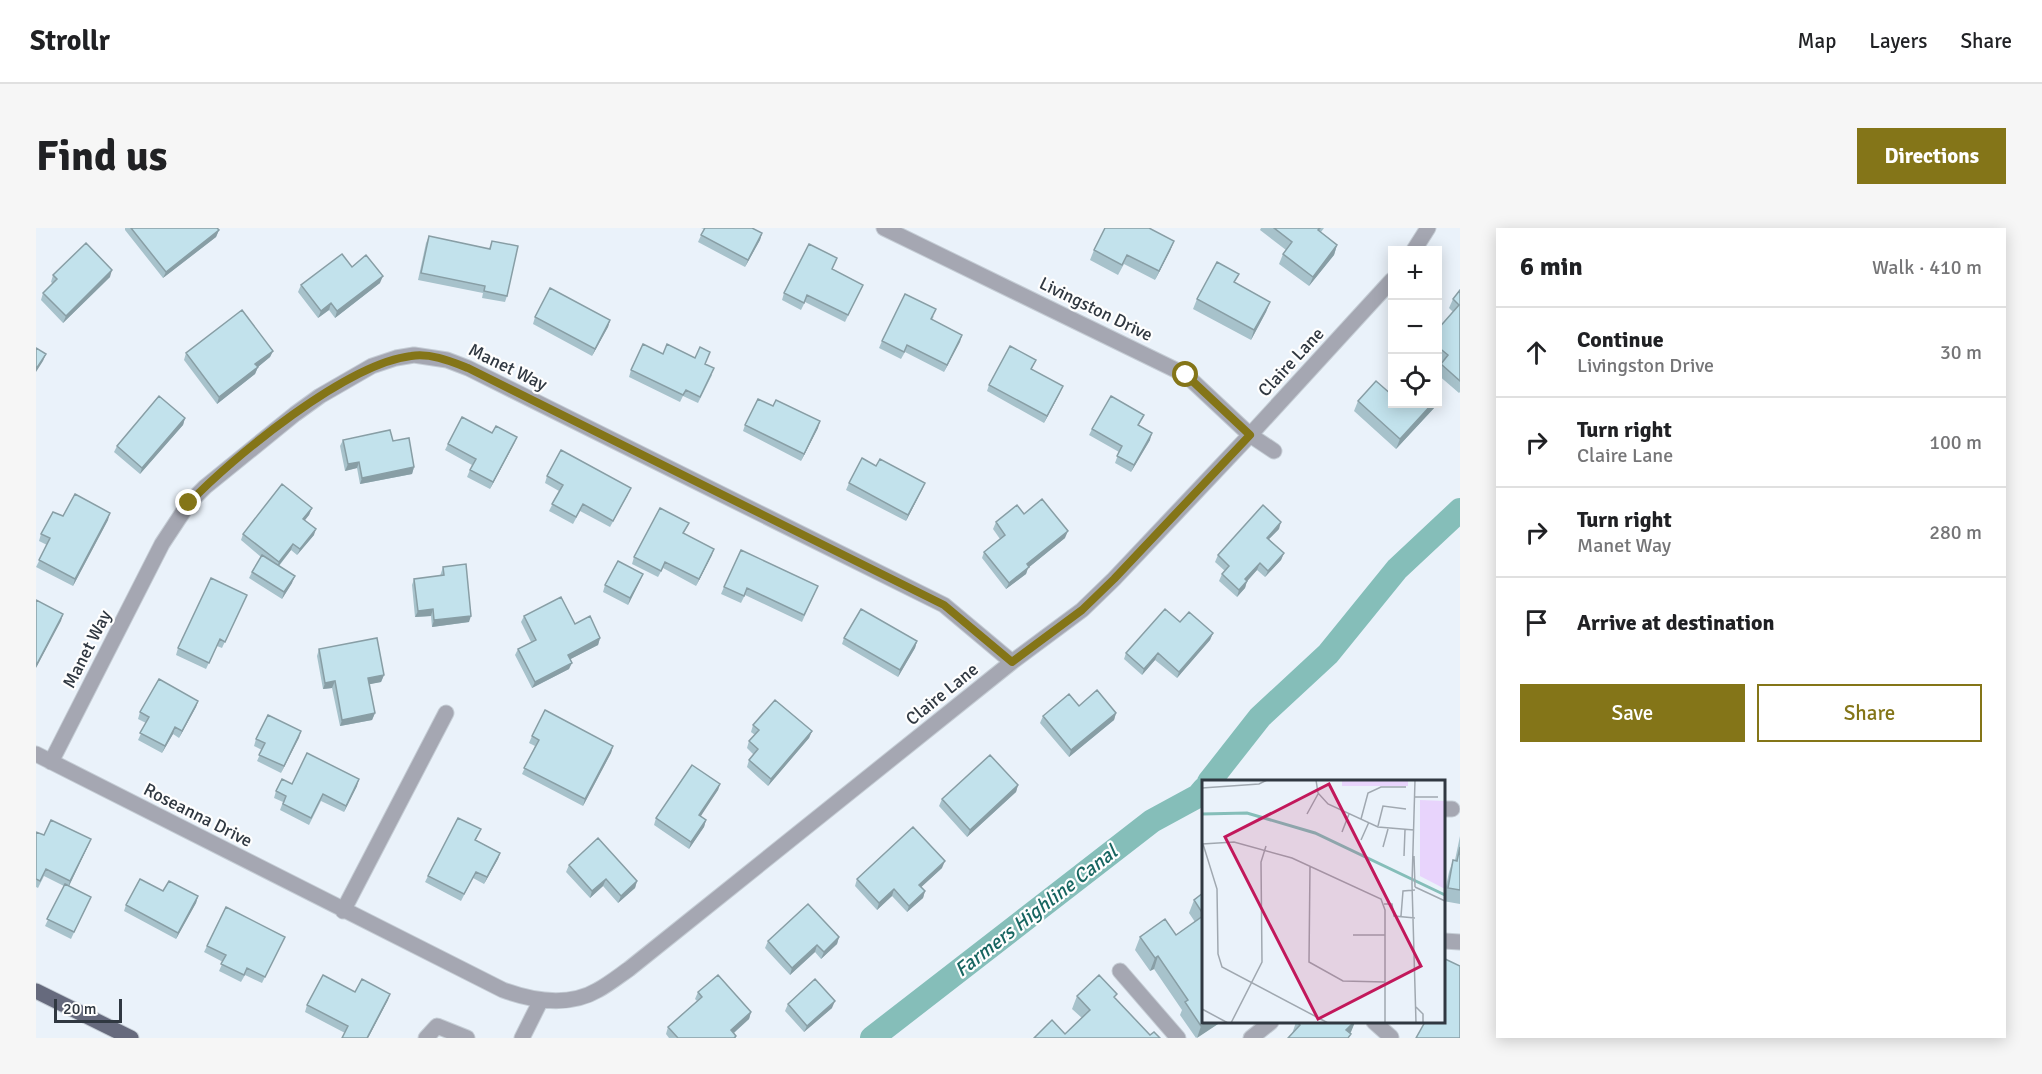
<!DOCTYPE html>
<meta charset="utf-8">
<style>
body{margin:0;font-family:Signika,sans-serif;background:#f6f6f6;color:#202124}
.controls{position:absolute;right:18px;top:18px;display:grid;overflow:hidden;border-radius:0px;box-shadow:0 3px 15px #0003}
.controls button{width:54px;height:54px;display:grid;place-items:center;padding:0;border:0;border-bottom:2px solid #e0e0e0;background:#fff;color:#202124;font:30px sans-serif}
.scale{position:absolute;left:18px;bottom:15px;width:68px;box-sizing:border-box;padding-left:6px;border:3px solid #303841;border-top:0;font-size:16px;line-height:21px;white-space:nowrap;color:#303841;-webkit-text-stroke:4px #fefefe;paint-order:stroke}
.stop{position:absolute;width:18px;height:18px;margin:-14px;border:4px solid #847518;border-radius:50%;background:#fff}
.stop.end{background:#847518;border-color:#fff;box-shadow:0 2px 6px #0008}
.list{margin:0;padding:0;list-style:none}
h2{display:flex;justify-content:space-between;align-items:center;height:78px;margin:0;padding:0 24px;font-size:26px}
h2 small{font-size:20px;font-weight:400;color:#757577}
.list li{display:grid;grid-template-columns:39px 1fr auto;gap:18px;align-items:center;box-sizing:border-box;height:90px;padding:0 24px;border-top:2px solid #e0e0e0}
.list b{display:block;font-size:22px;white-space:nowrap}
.list p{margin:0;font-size:20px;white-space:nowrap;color:#757577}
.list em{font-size:20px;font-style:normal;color:#757577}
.actions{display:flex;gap:12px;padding:18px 24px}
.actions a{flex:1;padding:14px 0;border:2px solid #847518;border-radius:0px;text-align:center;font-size:21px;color:#847518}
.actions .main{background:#847518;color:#fff}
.icon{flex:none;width:33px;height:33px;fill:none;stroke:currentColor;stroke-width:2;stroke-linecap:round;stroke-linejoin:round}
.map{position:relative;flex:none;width:1424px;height:810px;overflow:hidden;border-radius:0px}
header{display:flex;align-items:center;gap:36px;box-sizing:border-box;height:84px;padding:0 30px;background:#fff;border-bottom:2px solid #e0e0e0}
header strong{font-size:28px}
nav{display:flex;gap:33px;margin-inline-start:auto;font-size:21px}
.intro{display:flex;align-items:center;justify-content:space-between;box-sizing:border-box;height:144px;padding:0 36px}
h1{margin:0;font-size:42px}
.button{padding:15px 27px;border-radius:0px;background:#847518;color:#fff;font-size:21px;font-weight:700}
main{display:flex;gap:36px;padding:0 36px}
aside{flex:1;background:#fff;border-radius:0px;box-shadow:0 3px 15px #0003}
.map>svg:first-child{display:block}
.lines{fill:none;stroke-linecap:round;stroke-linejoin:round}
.canal{stroke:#85beb9;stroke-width:24}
.minor-casing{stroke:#c5cdd5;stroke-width:17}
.major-casing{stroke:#c5cdd5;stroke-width:17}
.minor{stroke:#a5a7b2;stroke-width:15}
.major{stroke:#666a7d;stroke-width:15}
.wall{fill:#a7c2cb}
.shaded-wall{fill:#889ea5}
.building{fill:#c2e2ec;stroke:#889ea5;stroke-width:1.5}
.route{stroke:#847518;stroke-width:8}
.labels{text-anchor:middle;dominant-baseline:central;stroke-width:4.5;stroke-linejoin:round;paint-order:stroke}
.street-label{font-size:18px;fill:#303841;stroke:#fefefe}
.water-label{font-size:20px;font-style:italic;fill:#176560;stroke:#fefefe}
.inset-river{fill:none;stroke:#85beb9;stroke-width:3}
.inset-road{fill:none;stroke:#a0a8b0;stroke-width:1.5}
.view{fill:#c2185b;fill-opacity:0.15;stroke:#c2185b;stroke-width:3}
.inset-edge{fill:none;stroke:#303841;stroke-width:3}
</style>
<header>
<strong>Strollr</strong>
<nav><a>Map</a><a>Layers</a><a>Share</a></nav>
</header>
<div class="intro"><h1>Find us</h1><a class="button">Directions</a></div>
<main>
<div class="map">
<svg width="1424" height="810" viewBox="0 0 1424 810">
<rect width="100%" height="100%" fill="#eaf2fa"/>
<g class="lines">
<path class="canal" d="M1173 554 1224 489 1292 426 1361 341 1424 282
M836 810 1116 593 1162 568 1168 561"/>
<g class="minor-casing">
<path id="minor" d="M848 0 1150 147 1214 207 1238 223
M1378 22 1392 0
M0 526 467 762C497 773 533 779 562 762 573 756 583 748 593 741L976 434 1046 382 1078 351 1214 207 1356 52
M15 534 126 316 153 275 169 259 259 186 284 168 336 138 360 130 378 127 411 132 432 140 908 377 976 434
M1408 581H1416
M307 683 410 485
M1408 713 1424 714
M1084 743 1142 810
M1338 794 1355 809
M390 810 401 798 431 810
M486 810 505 772
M1215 810 1235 794"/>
</g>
<g class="major-casing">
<path id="major" d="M0 763 95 810"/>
</g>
<use href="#minor" class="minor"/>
<use href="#major" class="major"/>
</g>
<path class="wall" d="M89 0H181L183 2 180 9 127 50 89 2Z
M665 0H716L726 5 724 12 709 39 662 14 668 1Z
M1225 0H1288L1285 4 1301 17 1298 27 1273 58 1243 36 1247 26 1250 22 1224 2Z
M393 8 453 21 456 13 471 68 469 74 446 70 447 65 382 52 390 15Z
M1138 13 1134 23 1119 52 1088 36 1082 47 1054 32 1058 22Z
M316 39 344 55 299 90 293 82 282 90 262 64 265 57Z
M796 41 824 63 809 94 769 74 765 82 746 72 748 65Z
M17 47 74 49 27 95 5 72 7 65 17 56 15 54Z
M1199 55 1234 74 1230 84 1215 112 1157 81 1161 71Z
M1424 62V164L1423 165 1401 146 1406 135 1401 131V102L1417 84 1413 80 1417 71Z
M898 88 896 92 926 107 908 144 869 124 865 131 843 120 846 113Z
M499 89 574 92 572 99 556 128 497 96Z
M237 123 234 129 222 139 219 146 181 176 148 132 150 125Z
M627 126 670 136 676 147 662 175 647 168 644 174 593 149 595 142Z
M1000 132 996 141 1024 165 1008 195 951 163 953 157Z
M1322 173 1356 176H1400L1399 179 1360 221 1318 183Z
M1108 187 1103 197 1114 212 1095 244 1079 235 1083 224 1053 207 1056 201Z
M149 190 147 197 104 246 78 224 81 218Z
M709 197 782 200 765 233 707 203Z
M456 205 481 209 478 216 454 261 431 249 436 237 409 222 412 216Z
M307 212 357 213 378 239 376 246 324 256 321 240 309 243 304 218Z
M840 238 889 255 886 262 870 293 810 262 813 255Z
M511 248 592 267 574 299 544 283 537 296 513 283 523 263 509 255Z
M276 280 273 287 269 292 278 307 261 327 255 322 243 338 256 355 246 371 213 350 216 344 225 329 205 312 207 306Z
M988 286 1029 310 992 340 990 346 970 361 946 330 948 324 964 311 957 301 960 294Z
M27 288 72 292 37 358 0 339 11 317 3 313 5 306Z
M653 295 648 305 676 327 660 358 627 340 622 349 596 336 598 329Z
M1243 301 1233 311 1248 325 1245 332 1229 349 1221 342 1211 353 1209 360 1201 369 1183 353 1186 346 1189 343 1179 334 1182 327Z
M407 339 433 394 396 399 395 388 379 389 376 357 378 351 404 348Z
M607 346 604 353 592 377 567 364 569 357Z
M688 359 779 365 766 394 709 367 705 375 685 366Z
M208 373 186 420 181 418 170 441 140 427 142 420Z
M488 388 539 396 564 410 562 417 534 431 533 441 496 460 479 427 482 421 495 414 485 394Z
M1144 394 1177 405 1174 412 1141 450 1119 432 1106 447 1088 431 1090 425Z
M808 410 881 413 879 420 862 449 806 416Z
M283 421 348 447 345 454 333 456 339 485 336 492 304 498 296 460 287 461 281 428Z
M162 473 160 479 143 510 137 506 126 525 102 512 110 495 102 491 104 484Z
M1043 478 1080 485 1078 492 1033 529 1004 495 1007 488Z
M717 497 776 503 773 510 732 558 711 539 713 532 718 527 711 520 713 513 719 507 715 504Z
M265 503 245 545 221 533 226 522 218 518 220 511Z
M496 508 577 518 575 525 547 578 486 546 499 518 493 515Z
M256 556 321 558 308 584 285 573 273 597 244 582 247 574 238 570 240 563Z
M684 556 682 562 664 588 670 592 668 599 653 621 618 597 620 590Z
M982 557 980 564 931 609 903 578 906 571Z
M445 601 440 612 464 625 462 631 448 656 437 650 425 673 389 654 392 648Z
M0 604 8 607 52 618 33 658 52 675 35 711 9 698 28 658 8 648 2 660 0 659Z
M1424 608V676L1407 673 1413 644 1417 632H1419Z
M533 637 601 653 599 660 582 675 567 658 554 670 530 644Z
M906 640 885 659 889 663 887 670 871 684 856 668 841 682 819 658 821 651Z
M127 663 162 668 160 675 140 711 88 683 90 677Z
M1167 665V794H1185L1160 810 1144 787 1146 782 1118 741 1114 743 1099 722 1104 709 1140 707 1159 694 1153 685 1158 672Z
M249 709 226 755 209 747 205 754 183 743 187 734 168 724 171 718Z
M803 709 801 716 785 731 779 724 754 747 729 720 732 713Z
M319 764 352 772 332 810H306L309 805 269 784 271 777Z
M662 764 715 784 713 791 698 805 700 808V810H633L630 806 632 799 661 773 659 771Z
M1041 768 1079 771 1114 807 1124 810H998L1029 806 1046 790 1036 781Z
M752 776 796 780 768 804 749 783Z
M1260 794H1319L1314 805 1256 806Z"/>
<path class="shaded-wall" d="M183 2 180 9 127 50 130 44Z
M726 5 724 12 709 39 712 32Z
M1138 13 1134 23 1119 52 1123 43Z
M1301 17 1298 27 1273 58 1277 49Z
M76 42 74 49 27 95 30 88Z
M347 48 344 55 299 90 301 83Z
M1234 74 1230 84 1215 112 1218 102Z
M295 75 293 82 282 90 285 83Z
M574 92 572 99 556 128 559 121Z
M926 107 924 114 908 144 911 137Z
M237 123 234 129 217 143 219 136Z
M10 126 7 133 0 144V141Z
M222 139 219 146 181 176 183 169Z
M1027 158 1024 165 1008 195 1011 188Z
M1396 176H1400L1399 179 1360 221 1364 211Z
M149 190 147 197 104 246 106 240Z
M784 193 782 200 765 233 768 226Z
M1116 205 1114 212 1095 244 1098 237Z
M481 209 478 216 454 261 457 254Z
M323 234 321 240 309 243 312 236Z
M378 239 376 246 324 256 326 250Z
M889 255 886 262 870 293 872 287Z
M276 280 273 287 265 297 267 291Z
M74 285 72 292 37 358 39 351Z
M1245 294 1243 301 1228 316 1231 310Z
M280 301 278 307 261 327 264 321Z
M1032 303 1029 310 992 340 990 346 970 361 973 355 991 336Z
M257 316 255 322 240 341 243 334Z
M678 321 676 327 660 358 663 351Z
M1248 325 1245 332 1229 349 1232 343Z
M1224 335 1221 342 1207 358 1209 351Z
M607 346 604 353 592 377 594 370Z
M259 348 256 355 246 371 248 364Z
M1211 353 1209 360 1201 369 1203 362Z
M397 381 395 388 379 389 382 383Z
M27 386 25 393 0 440V438Z
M435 388 433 394 396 399 398 392Z
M1177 405 1174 412 1141 450 1143 444Z
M564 410 562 417 529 434 532 427Z
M881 413 879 420 862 449 864 442Z
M1122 425 1119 432 1106 447 1108 441Z
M536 435 533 441 496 460 499 454Z
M348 447 345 454 330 457 332 450Z
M299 453 296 460 287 461 289 455Z
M162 473 160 479 143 510 146 503Z
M339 485 336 492 304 498 306 492Z
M1080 485 1078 492 1033 529 1035 522Z
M139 499 137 506 126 525 129 518Z
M265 503 263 510 245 545 248 538Z
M776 503 773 510 732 558 735 551Z
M577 518 575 525 547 578 549 571Z
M323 551 321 558 308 584 310 578Z
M684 556 682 562 661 594 663 587Z
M982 557 980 564 931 609 934 602Z
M670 592 668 599 653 621 655 614Z
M55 611 52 618 32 660 34 653Z
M464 625 462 631 448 656 451 649Z
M909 633 906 640 881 663 883 657Z
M570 651 567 658 554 670 556 663Z
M601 653 599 660 582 675 585 668Z
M858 661 856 668 841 682 843 675Z
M889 663 887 670 871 684 873 678Z
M162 668 160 675 140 711 142 705Z
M803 709 801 716 785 731 788 724Z
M781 717 779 724 754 747 756 740Z
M1122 728 1118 741 1114 743 1119 730Z
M354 766 352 772 332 810H331Z
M799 773 796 780 768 804 771 798Z
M715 784 713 791 693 809 695 802Z
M1171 794H1185L1161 810 1165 798Z
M1318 794H1319L1315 804 1310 810V802Z"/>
<path class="building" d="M95 0H181L183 2 130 44Z
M669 0H716L726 5 712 32 665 7Z
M1069 0H1113L1138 13 1123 43 1091 27 1086 37 1058 22Z
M1238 0H1284L1282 2 1301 17 1277 49 1247 26 1256 14Z
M393 8 454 21 456 13 482 18 471 68 448 63 449 58 385 45Z
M50 15 76 42 30 88 7 65 21 51 17 47Z
M773 16 801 30 796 41 827 57 812 87 771 67 768 75 748 65Z
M306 26 316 39 330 27 347 48 301 83 295 75 285 83 265 57Z
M1181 34 1203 46 1198 54 1234 74 1218 102 1161 71Z
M514 60 574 92 559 121 499 89Z
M1424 62V153L1405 136 1412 127 1401 118V102L1423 77 1417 71Z
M869 66 900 81 895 91 926 107 911 137 871 117 868 124 846 113Z
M206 82 237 123 219 136 222 139 183 169 150 125Z
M607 116 627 126 631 116 659 130 664 119 674 124 669 136 678 140 664 169 650 162 647 167 595 142Z
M974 118 1000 132 995 141 1027 158 1011 188 953 157Z
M0 120 10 126 0 141Z
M1340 153 1356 167V176H1396L1364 211 1322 173Z
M123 168 149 190 106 240 81 218Z
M1075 168 1108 187 1102 197 1116 205 1098 237 1081 228 1086 218 1056 201Z
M722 171 737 178 740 172 784 193 768 226 709 197Z
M426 189 456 205 460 198 481 209 457 254 434 242 440 231 412 216Z
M354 202 357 213 373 210 378 239 326 250 323 234 312 236 307 212Z
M525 222 595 260 577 293 547 276 540 289 516 276 527 257 511 248Z
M826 230 840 238 844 231 889 255 872 287 813 255Z
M246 256 276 280 267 291 280 301 264 321 257 316 243 334 207 306Z
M39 266 74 285 39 351 3 332 14 310 5 306 17 284 27 288Z
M1006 271 1032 303 991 336 993 339 973 355 948 324 969 307 960 294 981 277 988 286Z
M1227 277 1245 294 1231 310 1248 325 1232 343 1224 335 1209 351 1211 353 1203 362 1186 346 1193 338 1182 327Z
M624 280 653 295 647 305 678 321 663 351 629 334 625 343 598 329Z
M705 322 782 358 768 387 711 360 708 368 688 359Z
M226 327 259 348 248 364 216 344Z
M582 333 607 346 594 370 569 357Z
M430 336 435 388 398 392 397 381 382 383 378 351 408 347 407 339Z
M175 350 211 367 189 414 184 411 173 435 142 420Z
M525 369 539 396 554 388 564 410 532 427 536 435 499 454 482 421 500 412 488 388Z
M0 372 27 386 0 438Z
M825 381 881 413 864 442 808 410Z
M1129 381 1144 394 1153 384 1177 405 1143 444 1122 425 1108 441 1090 425Z
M341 410 348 447 332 450 339 485 306 492 299 453 289 455 283 421Z
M123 451 162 473 146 503 139 499 129 518 104 505 113 489 104 484Z
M1061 462 1080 485 1035 522 1007 488 1033 466 1043 478Z
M739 472 776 503 735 551 713 532 722 521 713 513 723 502 717 497Z
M509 482 577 518 549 571 488 540 503 512 496 508Z
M232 487 265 503 248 538 223 527 229 515 220 511Z
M271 525 323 551 310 578 287 566 275 590 247 576 250 568 240 563 246 551 256 556Z
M954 527 982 557 934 602 906 571Z
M656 537 684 556 663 587 670 592 655 614 620 590Z
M422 590 445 601 439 612 464 625 451 649 440 644 428 666 392 648Z
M15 592 55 611 34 653 10 641 4 653 0 651V604L8 607Z
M877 599 909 633 883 657 889 663 873 678 858 661 843 675 821 651Z
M562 610 601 653 585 668 570 651 556 663 533 637Z
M1424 619V662L1412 660 1417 632 1421 633Z
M104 651 127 663 133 653 162 668 142 705 90 677Z
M29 656 55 669 38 704 11 691Z
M1167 665V686L1158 672Z
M772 676 803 709 788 724 781 717 756 740 732 713Z
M190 679 249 709 229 749 211 740 208 747 185 736 190 727 171 718Z
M1167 688V794H1171L1165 798 1149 774 1152 772 1122 728 1119 730 1104 709 1129 691 1140 707Z
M1407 730 1424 738V810H1380L1389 794H1407Z
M287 747 319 764 326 751 354 766 331 810H306L312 798 271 777Z
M682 747 715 784 695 802 700 808 698 810H642L632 799 666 769 662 764Z
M1063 747 1081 766 1078 769 1114 807 1118 804 1124 810H998L1016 792 1029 806 1054 782 1041 768Z
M779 751 799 773 771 798 752 776Z
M1261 794H1318L1310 802 1315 806 1312 810H1252L1264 797Z"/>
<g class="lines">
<path class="route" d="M153 275C198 228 310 136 375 128 395 125 414 133 432 140L908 377 976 434 1046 382 1078 351 1214 207 1150 147"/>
</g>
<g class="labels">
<g class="street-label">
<text transform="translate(1060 81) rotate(26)">Livingston Drive</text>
<text transform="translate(1255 134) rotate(-47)">Claire Lane</text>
<text transform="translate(472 139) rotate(26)">Manet Way</text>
<text transform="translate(51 421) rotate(-63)">Manet Way</text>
<text transform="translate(906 466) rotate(-39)">Claire Lane</text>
<text transform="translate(162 587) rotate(27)">Roseanna Drive</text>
</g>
<g class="water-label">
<text transform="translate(1000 683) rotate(-38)">Farmers Highline Canal</text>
</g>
</g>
<g transform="translate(1166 552)">
<rect width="243" height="243" fill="#eaf2fa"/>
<path d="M140 0H206V6H140ZM218 20 243 21V109L218 96Z" fill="#e8d4fc"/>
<path class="inset-river" d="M0 34 45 33 113 53 243 115"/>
<path class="inset-road" d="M114 0 116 13 126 24 176 47 212 50M213 0 210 104 214 243M0 8 57 4 65 0M213 17H236M105 34 116 14M159 39 166 13 179 7H204M176 46 181 26 204 29M140 52 147 34M159 60 167 42M0 64 32 62 90 78 179 119 183 130V243M1 64 15 109 16 174 20 187 126 243M181 67 186 49M202 76 203 50M212 76 213 107M108 86 107 182 141 201 183 202M213 107 243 121M182 124H190L192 136 213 138M199 136 201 111 213 110M151 155H183M214 227 221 234V243M0 229 26 243M29 243 60 182 59 82 64 66"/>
<path class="view" d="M127 4 219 186 116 239 23 57Z"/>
<rect width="243" height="243" class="inset-edge"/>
</g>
</svg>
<div class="controls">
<button>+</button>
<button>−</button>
<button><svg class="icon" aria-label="locate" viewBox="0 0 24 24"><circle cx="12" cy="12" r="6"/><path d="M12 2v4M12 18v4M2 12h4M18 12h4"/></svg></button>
</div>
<div class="scale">20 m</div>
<div class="stop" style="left:1150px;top:147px"></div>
<div class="stop end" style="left:153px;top:275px"></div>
</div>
<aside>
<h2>6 min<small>Walk · 410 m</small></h2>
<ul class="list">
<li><svg class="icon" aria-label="ahead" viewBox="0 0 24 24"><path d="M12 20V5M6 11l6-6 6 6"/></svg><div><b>Continue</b><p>Livingston Drive</p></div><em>30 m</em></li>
<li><svg class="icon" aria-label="right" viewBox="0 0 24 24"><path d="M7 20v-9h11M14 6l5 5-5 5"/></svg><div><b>Turn right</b><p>Claire Lane</p></div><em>100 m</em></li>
<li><svg class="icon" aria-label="right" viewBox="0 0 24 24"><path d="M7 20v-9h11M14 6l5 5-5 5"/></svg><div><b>Turn right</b><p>Manet Way</p></div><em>280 m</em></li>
<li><svg class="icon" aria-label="arrive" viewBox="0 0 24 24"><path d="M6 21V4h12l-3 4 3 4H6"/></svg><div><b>Arrive at destination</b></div></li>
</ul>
<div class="actions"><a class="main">Save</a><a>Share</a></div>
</aside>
</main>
